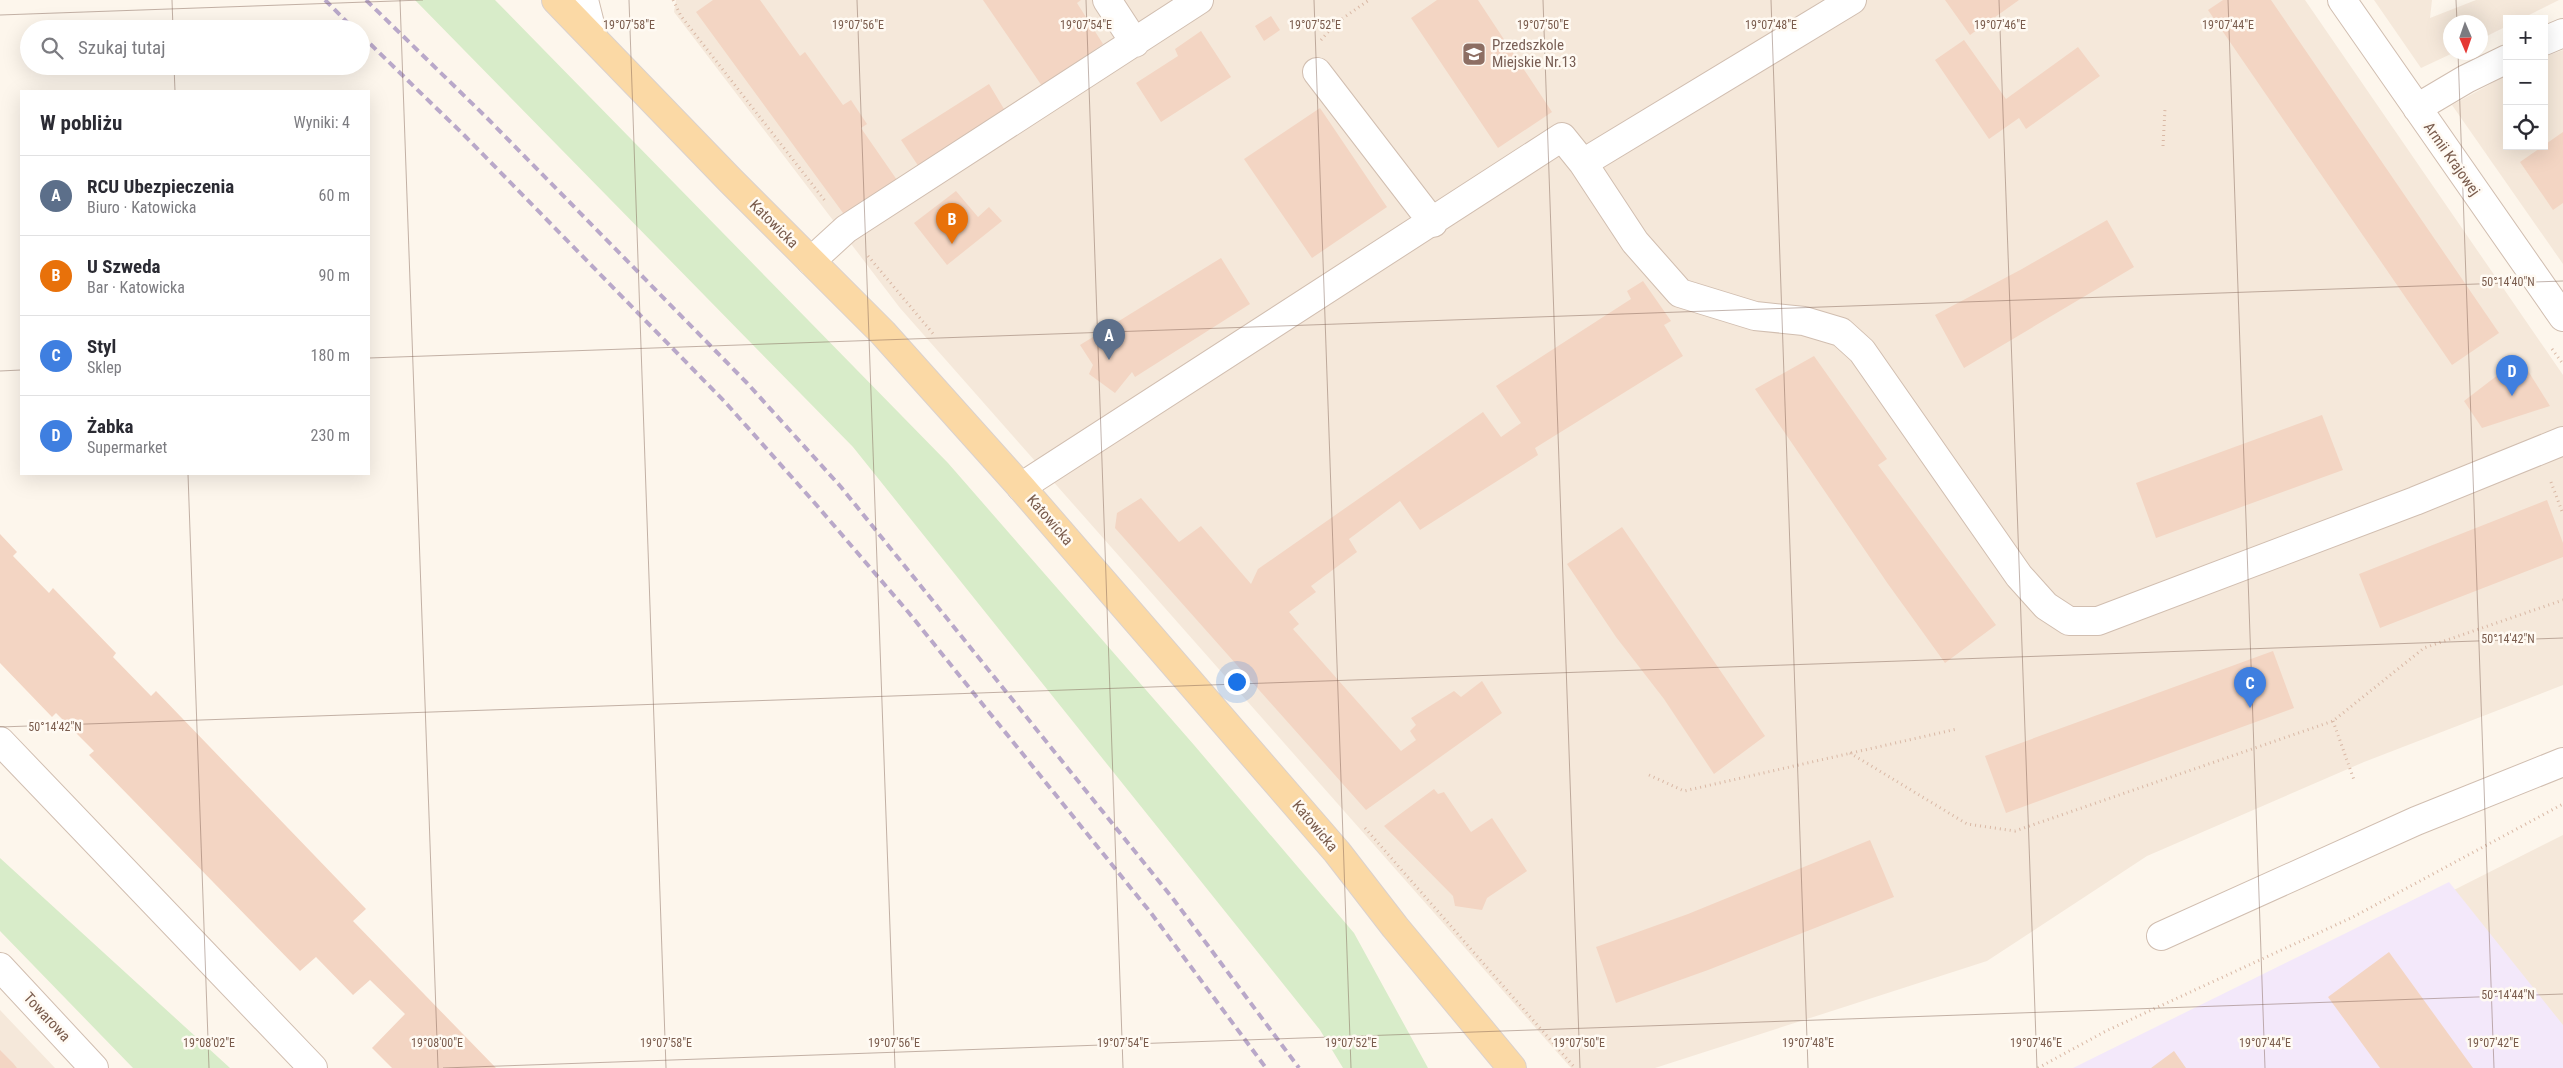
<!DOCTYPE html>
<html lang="pl">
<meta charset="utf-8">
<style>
body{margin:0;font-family:"Roboto Condensed",sans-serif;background:#f7f7f7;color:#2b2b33}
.controls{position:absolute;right:15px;top:15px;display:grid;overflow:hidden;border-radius:0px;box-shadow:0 5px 20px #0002}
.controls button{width:45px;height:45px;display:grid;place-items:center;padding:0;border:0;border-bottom:1px solid #e1e1e2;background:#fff;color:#2b2b33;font:25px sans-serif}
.compass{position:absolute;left:2443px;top:15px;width:45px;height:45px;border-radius:50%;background:#fff;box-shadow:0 5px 20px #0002;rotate:178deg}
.you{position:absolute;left:1236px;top:681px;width:18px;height:18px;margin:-12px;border:4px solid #fff;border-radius:50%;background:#1a73e8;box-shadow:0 0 0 8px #1a73e833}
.badge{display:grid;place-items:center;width:32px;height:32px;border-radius:50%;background:#b45309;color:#fff;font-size:16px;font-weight:700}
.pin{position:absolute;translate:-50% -41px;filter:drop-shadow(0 1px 2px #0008)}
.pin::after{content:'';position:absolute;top:26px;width:18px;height:15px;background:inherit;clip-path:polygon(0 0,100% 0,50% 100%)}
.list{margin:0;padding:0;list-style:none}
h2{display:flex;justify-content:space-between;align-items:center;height:65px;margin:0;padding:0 20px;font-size:21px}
h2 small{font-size:16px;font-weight:400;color:#7c7c81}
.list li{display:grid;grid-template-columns:32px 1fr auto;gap:15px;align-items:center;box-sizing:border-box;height:80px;padding:0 20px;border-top:1px solid #e1e1e2}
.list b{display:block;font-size:19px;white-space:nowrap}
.list p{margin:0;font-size:16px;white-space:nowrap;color:#7c7c81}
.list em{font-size:16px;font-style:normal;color:#7c7c81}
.icon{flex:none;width:28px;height:28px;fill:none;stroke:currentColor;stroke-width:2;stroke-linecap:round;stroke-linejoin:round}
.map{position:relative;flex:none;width:2563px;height:1068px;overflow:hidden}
.search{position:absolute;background:#fff;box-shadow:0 5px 20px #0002;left:20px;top:20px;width:350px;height:55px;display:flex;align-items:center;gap:12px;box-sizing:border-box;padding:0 18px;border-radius:28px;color:#7c7c81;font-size:19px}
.panel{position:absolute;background:#fff;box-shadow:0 5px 20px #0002;left:20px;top:90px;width:350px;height:385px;border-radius:0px}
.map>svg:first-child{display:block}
.residential{fill:#f5e8da}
.education{fill:#f3e8fa}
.green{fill:#d8ecc9}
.building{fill:#f3d5c3}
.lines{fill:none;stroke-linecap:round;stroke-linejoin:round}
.minor-casing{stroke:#d1beb0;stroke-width:30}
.major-casing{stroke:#dad1cd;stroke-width:30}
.path{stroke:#d9b8a5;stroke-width:3;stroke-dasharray:1 4;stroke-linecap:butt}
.minor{stroke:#fff;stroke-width:28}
.major{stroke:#fbd9a5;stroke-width:28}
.rail{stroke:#b9a8c9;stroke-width:4;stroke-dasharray:8 5;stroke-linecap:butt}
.ticks{fill:none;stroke:#7a5c4d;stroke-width:1;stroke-opacity:0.45}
.labels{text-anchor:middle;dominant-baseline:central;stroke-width:5;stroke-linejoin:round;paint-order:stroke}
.education-label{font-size:15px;fill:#785e54;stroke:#fffaf3;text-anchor:start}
.street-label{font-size:15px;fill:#7a5c4d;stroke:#fffaf3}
.ticks-label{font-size:12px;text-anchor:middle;fill:#7a5c4d;stroke:#fffaf3;stroke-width:5;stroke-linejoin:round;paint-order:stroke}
</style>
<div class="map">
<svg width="2563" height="1068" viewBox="0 0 2563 1068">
<rect width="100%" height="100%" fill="#fdf6ec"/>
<path class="residential" d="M676 0H2305L2563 375V685L2364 762 2147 856 1987 961 1655 1068H1571L900 308 674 12Z
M2374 0H2432L2430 18 2476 0H2559L2521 19H2507V26L2481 39 2480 22H2450V52L2453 53 2421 68Z
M2563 50V264L2452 105 2507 75V146H2544V57Z
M2563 835V1038L2446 894Z
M0 1010 55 1068H0Z"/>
<path class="education" d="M2449 882 2563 1025V1068H2073Z"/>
<path class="green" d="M415 0H495L948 463 1194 745 1354 933 1428 1068H1343L1320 1030 853 447Z
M0 858 230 1068H133L0 931Z"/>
<path class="building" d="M713 0H760L800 56 805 52 843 105 851 100 867 124 861 128 897 180 846 217 696 12Z
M983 0H1081L1077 3 1103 44 1042 86Z
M1437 0H1478L1552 112 1498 148 1411 18Z
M1945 0H2019L1970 35Z
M2223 0H2271L2499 333 2452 365 2208 10Z
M1271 16 1280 30 1264 41 1255 26Z
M1201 31 1231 77 1161 122 1136 83 1178 56 1175 49Z
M1964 40 2006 99 2078 47 2100 76 2026 129 2019 118 1989 139 1935 60Z
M989 84 1007 114 921 170 901 140Z
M1320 108 1387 207 1312 258 1244 159Z
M2563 132V203L2553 210 2520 162Z
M956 191 978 217 989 207 1002 221 947 265 914 223Z
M2107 220 2134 267 1964 368 1935 315 2022 269Z
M1221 258 1250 304 1135 377 1132 372 1115 393 1089 374 1093 365 1080 345Z
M1643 281 1671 321 1664 325 1683 356 1535 448 1538 455 1420 530 1400 501 1349 539 1357 552 1311 586 1316 592 1289 612 1299 624 1293 629 1401 751 1416 740 1410 731 1416 725 1411 718 1454 691 1461 697 1482 681 1502 713 1366 810 1115 528 1117 513 1141 498 1179 542 1201 526 1251 584 1258 569 1483 412 1501 437 1521 423 1496 386 1631 299 1627 291Z
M1814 356 1887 459 1878 465 1996 625 1945 663 1888 584 1755 389Z
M2520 358 2550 406 2482 428 2464 401Z
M2322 415 2343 470 2156 538 2136 483Z
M2547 500 2563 543V557L2380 628 2359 574Z
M1622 527 1765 736 1714 774 1664 699 1616 637 1567 564Z
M0 534 17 552 13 556 49 593 53 588 116 653 113 657 151 696 156 691 366 909 353 921 496 1068H392L372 1048 405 1014 370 980 353 995 316 957 300 971 89 755 94 751 56 713 52 717 0 663Z
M2273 651 2294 708 2006 813 1985 756Z
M1434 789 1438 794 1444 792 1471 832 1492 818 1527 871 1487 898 1482 910 1455 906 1453 896 1384 826Z
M1870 840 1894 897 1708 970 1616 1003 1596 947 1688 914Z
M2389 952 2473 1068H2380L2328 997Z
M0 1050 13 1063 17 1068H0Z
M2174 1051 2186 1068H2151Z"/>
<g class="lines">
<g class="minor-casing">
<path id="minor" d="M584 0 593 36
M1107 0 1135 43
M2342 0 2563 317
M2544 41 2563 33
M1317 72 1433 223
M2417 108 2466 79 2507 59
M1583 163 1635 242 1680 293 1755 316 1804 321 1841 332 1862 351 2019 576 2046 606 2069 621H2098L2415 501 2563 441
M811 261 846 229 1199 0
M1021 487 1562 137 1583 163 1852 0
M0 741 313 1068
M2161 936 2416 821 2563 762
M0 967 94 1068"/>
</g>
<g class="major-casing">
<path id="major" d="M556 0 730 180 883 333 1021 487 1337 852 1395 927 1512 1068"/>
</g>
<path class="path" d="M673 0 681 16 826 202
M1321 40 1336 23 1369 0
M2163 146 2165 109
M868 256 935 336
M2552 349 2563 364
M2551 482 2563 514
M2333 721 2354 780
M1850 753 1967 824 2015 831 2333 721 2424 648 2563 600
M1649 775 1684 791 1957 729
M1365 828 1575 1068
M2038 1068 2106 1031 2353 917 2563 804"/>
<use href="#minor" class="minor"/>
<use href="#major" class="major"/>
<path class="rail" d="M325 0 354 29
M366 0 486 117 747 383 841 487 1174 900 1299 1068
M361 35 464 135 725 402 813 501 909 613 1151 913 1266 1068"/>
</g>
<path class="ticks" d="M172 0 173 29M400 0 438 1068M629 0 666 1068M857 0 895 1068M1086 0 1123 1068M1314 0 1351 1068M1543 0 1580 1068M1771 0 1808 1068M1999 0 2037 1068M2228 0 2265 1068M2456 0 2457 22M0 15 423 0M2458 52 2494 1068M174 66 175 91M369 358 2563 281M0 371 21 370M188 474 209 1068M0 727 2563 638M443 1068 2563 994"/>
<defs>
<g id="school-square" transform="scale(1.25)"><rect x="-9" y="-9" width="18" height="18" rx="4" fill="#8d6e63" stroke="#fffaf3"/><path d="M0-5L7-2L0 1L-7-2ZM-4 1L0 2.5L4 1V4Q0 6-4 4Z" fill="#fff"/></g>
</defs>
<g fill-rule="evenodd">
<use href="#school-square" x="1474" y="54"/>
</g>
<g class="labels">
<g class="education-label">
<text x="1492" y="45">Przedszkole<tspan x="1492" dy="17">Miejskie Nr.13</tspan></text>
</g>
<g class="street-label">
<text transform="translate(2452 159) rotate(55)">Armii Krajowej</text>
<text transform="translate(774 224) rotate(45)">Katowicka</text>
<text transform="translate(1050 520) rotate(49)">Katowicka</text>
<text transform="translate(1315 826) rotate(50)">Katowicka</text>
<text transform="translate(47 1017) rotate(47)">Towarowa</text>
</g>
</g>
<g class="ticks-label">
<text x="629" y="29">19°07'58"E</text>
<text x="858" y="29">19°07'56"E</text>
<text x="1086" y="29">19°07'54"E</text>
<text x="1315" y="29">19°07'52"E</text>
<text x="1543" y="29">19°07'50"E</text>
<text x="1771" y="29">19°07'48"E</text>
<text x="2000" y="29">19°07'46"E</text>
<text x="2228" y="29">19°07'44"E</text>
<text x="2508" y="286">50°14'40"N</text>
<text x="2508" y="643">50°14'42"N</text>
<text x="55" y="731">50°14'42"N</text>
<text x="2508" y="999">50°14'44"N</text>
<text x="209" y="1047">19°08'02"E</text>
<text x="437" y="1047">19°08'00"E</text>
<text x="666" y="1047">19°07'58"E</text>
<text x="894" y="1047">19°07'56"E</text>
<text x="1123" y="1047">19°07'54"E</text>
<text x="1351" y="1047">19°07'52"E</text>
<text x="1579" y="1047">19°07'50"E</text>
<text x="1808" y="1047">19°07'48"E</text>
<text x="2036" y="1047">19°07'46"E</text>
<text x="2265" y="1047">19°07'44"E</text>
<text x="2493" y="1047">19°07'42"E</text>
</g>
</svg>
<div class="controls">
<button>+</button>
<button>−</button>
<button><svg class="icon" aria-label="locate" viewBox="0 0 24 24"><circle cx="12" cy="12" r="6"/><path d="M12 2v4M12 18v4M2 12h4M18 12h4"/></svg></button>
</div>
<svg class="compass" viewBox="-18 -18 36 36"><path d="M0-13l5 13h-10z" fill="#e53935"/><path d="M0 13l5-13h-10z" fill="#7c7c81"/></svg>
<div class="you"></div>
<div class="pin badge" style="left:1109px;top:360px;background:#5c6f8a">A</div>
<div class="pin badge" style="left:952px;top:244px;background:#e8710a">B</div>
<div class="pin badge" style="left:2250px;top:708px;background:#3f7fe0">C</div>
<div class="pin badge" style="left:2512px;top:396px;background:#3f7fe0">D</div>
<div class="search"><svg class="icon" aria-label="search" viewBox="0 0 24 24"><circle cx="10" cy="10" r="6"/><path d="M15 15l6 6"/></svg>Szukaj tutaj</div>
<section class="panel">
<h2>W pobliżu<small>Wyniki: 4</small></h2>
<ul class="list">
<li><span class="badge" style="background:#5c6f8a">A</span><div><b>RCU Ubezpieczenia</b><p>Biuro · Katowicka</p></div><em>60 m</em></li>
<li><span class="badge" style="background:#e8710a">B</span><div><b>U Szweda</b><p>Bar · Katowicka</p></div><em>90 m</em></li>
<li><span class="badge" style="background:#3f7fe0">C</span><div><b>Styl</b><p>Sklep</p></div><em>180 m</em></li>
<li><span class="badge" style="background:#3f7fe0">D</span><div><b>Żabka</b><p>Supermarket</p></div><em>230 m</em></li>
</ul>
</section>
</div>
